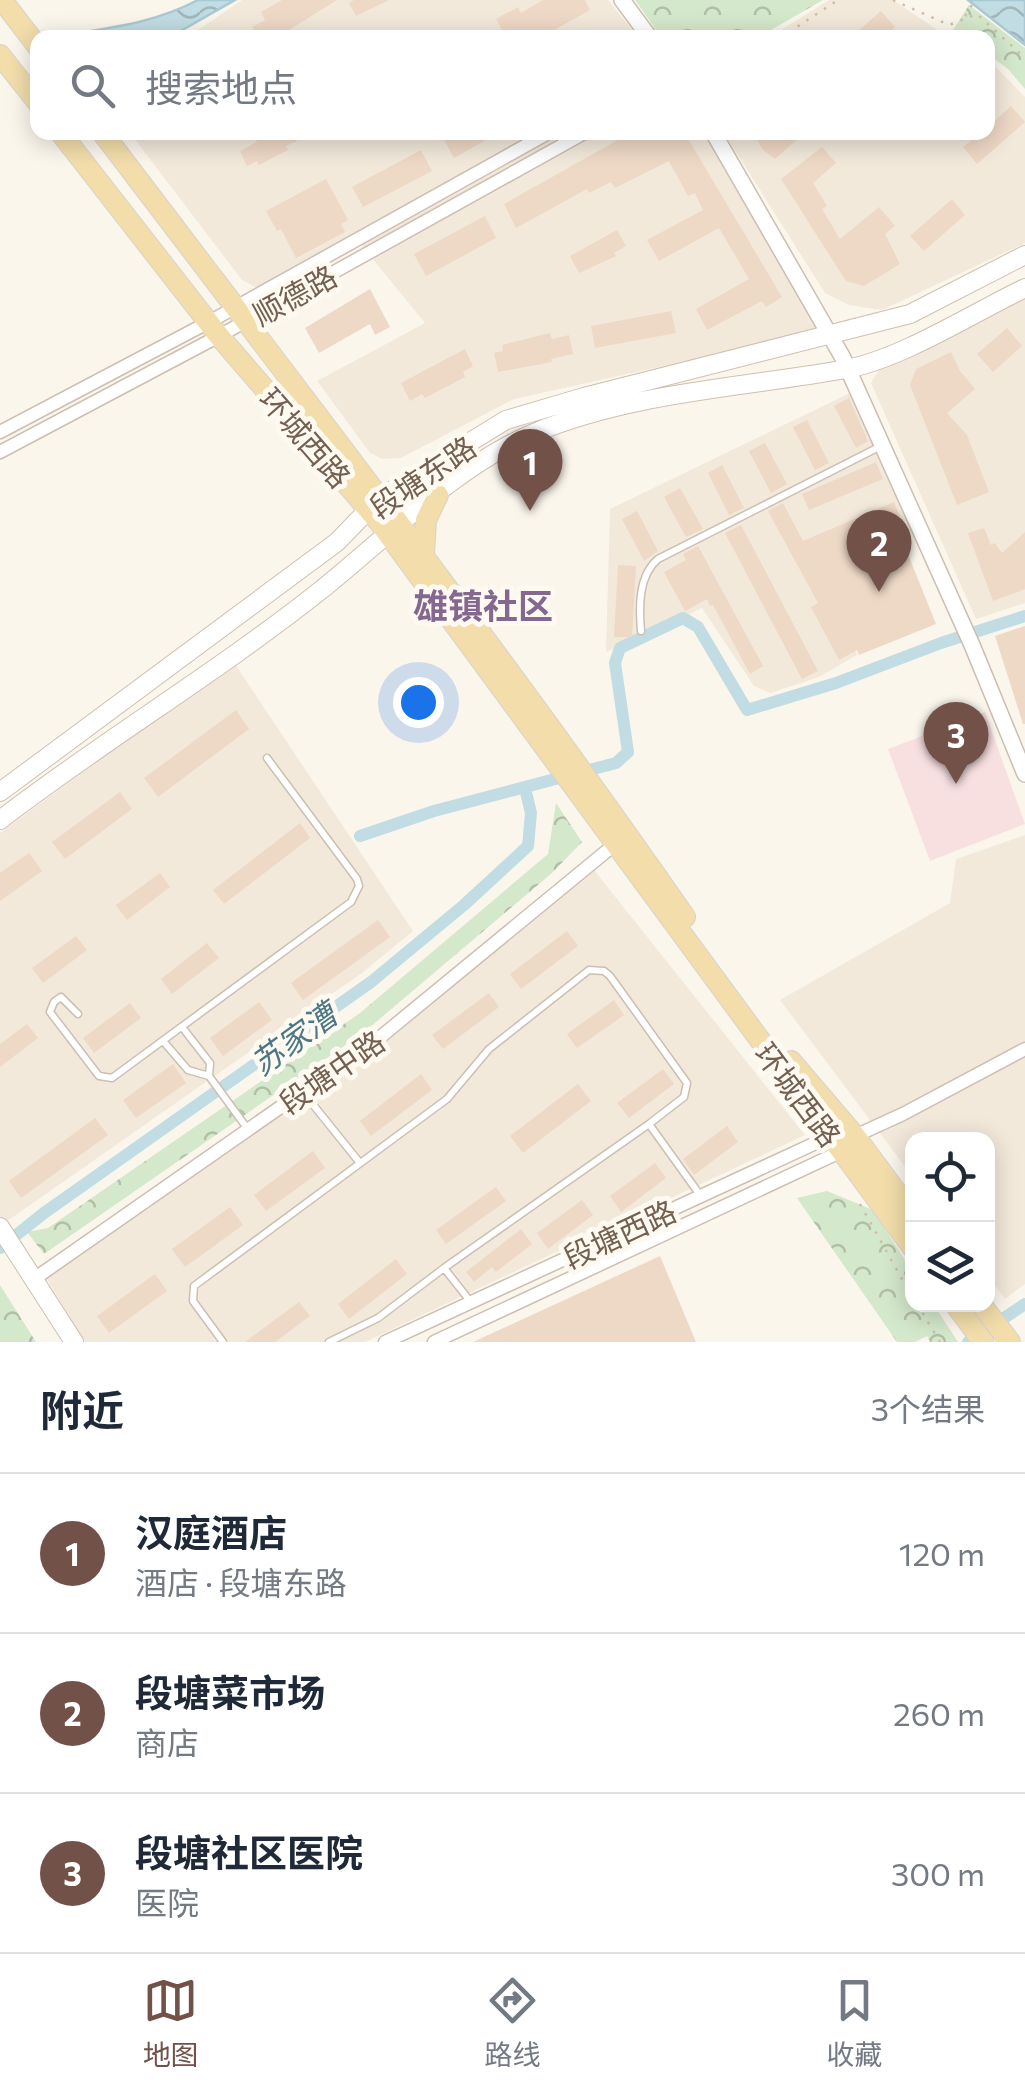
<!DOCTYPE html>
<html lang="zh">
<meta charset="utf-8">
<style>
body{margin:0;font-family:Commissioner,"Noto Sans SC",sans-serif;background:#f6f6f7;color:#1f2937}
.controls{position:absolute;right:30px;bottom:30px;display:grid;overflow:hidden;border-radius:20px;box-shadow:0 5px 25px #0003}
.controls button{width:90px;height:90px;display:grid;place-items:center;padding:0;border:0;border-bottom:2px solid #e0e1e3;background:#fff;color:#1f2937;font:50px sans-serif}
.you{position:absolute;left:418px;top:702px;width:35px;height:35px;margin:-25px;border:8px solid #fff;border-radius:50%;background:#1a73e8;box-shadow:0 0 0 15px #1a73e833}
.badge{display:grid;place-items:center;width:65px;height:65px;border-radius:50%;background:#725149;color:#fff;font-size:32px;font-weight:700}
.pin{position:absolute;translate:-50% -82px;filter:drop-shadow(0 2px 5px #0008)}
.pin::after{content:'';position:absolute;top:52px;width:35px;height:30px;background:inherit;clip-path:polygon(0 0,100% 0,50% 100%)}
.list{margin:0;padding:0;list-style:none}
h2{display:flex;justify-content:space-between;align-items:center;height:130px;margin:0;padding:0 40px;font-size:42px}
h2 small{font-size:32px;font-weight:400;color:#747a83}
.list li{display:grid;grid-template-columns:65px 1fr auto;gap:30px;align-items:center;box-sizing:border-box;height:160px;padding:0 40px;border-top:2px solid #e0e1e3}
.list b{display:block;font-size:38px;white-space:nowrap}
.list p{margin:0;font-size:32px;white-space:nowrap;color:#747a83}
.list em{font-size:32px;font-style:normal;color:#747a83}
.icon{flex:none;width:55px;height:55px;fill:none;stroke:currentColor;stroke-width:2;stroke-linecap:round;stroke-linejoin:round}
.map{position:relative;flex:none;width:1025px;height:1342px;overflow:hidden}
.search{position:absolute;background:#fff;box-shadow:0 5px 25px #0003;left:30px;right:30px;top:30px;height:110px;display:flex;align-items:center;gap:25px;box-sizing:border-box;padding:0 35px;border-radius:20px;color:#747a83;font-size:38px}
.sheet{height:610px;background:#fff}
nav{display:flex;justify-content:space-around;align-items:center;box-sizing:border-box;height:140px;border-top:2px solid #e0e1e3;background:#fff;font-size:28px;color:#747a83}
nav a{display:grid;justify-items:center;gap:5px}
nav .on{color:#725149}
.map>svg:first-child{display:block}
.residential{fill:#f2e9db}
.medical{fill:#f8e0e1}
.park{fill:url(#park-crowns)}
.water{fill:url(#water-waves);stroke:#a9cad4;stroke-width:2.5}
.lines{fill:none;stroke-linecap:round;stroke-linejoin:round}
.canal{stroke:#c1dce3;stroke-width:12}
.building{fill:#eed8c6}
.service-casing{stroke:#ccbfb2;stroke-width:9}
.minor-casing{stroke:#ccbfb2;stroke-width:15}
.tertiary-casing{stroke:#ccbfb2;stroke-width:18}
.secondary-casing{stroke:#cfc0b0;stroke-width:20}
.primary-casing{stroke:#d8d2ce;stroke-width:22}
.path{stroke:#d3bca8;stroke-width:2.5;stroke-dasharray:2.5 8;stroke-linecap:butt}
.service{stroke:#fff;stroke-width:6}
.minor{stroke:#fff;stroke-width:12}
.tertiary{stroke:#fff;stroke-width:15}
.secondary{stroke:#fff;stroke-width:18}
.primary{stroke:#f2ddab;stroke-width:20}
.labels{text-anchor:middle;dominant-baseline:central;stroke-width:10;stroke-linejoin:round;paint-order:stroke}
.street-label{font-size:30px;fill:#746050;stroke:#fefaf2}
.water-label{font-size:32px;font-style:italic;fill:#4c7785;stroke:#fefaf2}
.quarter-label{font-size:35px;font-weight:bold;fill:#85688f;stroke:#fefaf2}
</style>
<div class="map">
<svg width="1025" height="1342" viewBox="0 0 1025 1342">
<defs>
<pattern id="park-crowns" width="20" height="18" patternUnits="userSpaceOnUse" patternTransform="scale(2.5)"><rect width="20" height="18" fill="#d4e8cb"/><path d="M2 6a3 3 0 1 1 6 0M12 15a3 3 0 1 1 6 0" fill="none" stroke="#b1bfa7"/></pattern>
<pattern id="water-waves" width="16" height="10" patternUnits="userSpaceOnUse" patternTransform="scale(2.5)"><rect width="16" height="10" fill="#c1dce3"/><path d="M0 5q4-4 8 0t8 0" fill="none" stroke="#a1b6ba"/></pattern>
</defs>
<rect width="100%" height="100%" fill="#fbf6ec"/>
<path class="residential" d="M242 0H608L638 37 177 38 198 30Z
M829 0H893L948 37 768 38Z
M988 59 1025 97V243L882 310 849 305 825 293 724 133 988 132Z
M130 133H705L818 328 668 365 514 399 401 458 382 459 370 453 317 381 425 323 353 235 257 288 242 280Z
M1025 295V603L976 619 871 383 880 368Z
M852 392 908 520 821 558 857 655 819 677 770 693 754 686 702 608 606 652 610 509Z
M233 661 413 931 362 973 3 1224 0 1220V833Z
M1025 835V1284L1005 1299 988 1276V1140H912V1176L780 1000 950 903 956 859Z
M594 870 805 1135 365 1342H85L46 1278 384 1044Z"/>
<path class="medical" d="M985 712 1025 824 930 861 888 749Z"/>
<path class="park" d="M635 0H823L759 37H661Z
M969 5 1025 48V89L1008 69 988 54V38L960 37 951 33Z
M556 803 582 842 552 873 363 1033 44 1254 27 1232 48 1228 360 1013 548 854Z
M827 1191 873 1210 912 1271V1304L934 1305 958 1342H930L927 1336 915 1342H897L797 1198Z
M0 1285 36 1342H0Z"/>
<path class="water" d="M198 0H235L170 37H53C105 28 151 25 198 0Z
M968 0H1025V45Z"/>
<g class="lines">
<path class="canal" d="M360 836 434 811 616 763 628 752 615 663 620 648 683 618 698 627 747 710 836 683 941 643 1025 616
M0 1248 44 1213 371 982 464 905 528 846 531 813 525 788
M968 1342 1025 1304"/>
</g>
<path class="building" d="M282 0H337L281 35 279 32 269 38H258L252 27 265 20 261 12Z
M354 0H389L356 16 349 3Z
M543 0H585L590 10 540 38H506L496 19 518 7 521 13Z
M881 11 895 27 883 38H850Z
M1011 106 1025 122 977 164 963 147 981 132H988V127Z
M252 132H293L297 141 286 146 288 150 259 165 257 161 247 166 240 151 257 142Z
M454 132H500L454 158 443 138Z
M632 132H684L782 297 766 307 762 301 707 330 696 309 749 279 719 228 659 261 647 240 703 210 695 193 688 196 669 161 615 188 611 182 589 193 587 189 516 228 504 204Z
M752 132H806L775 159 763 150Z
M822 147 836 163 813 183 827 206 822 209 840 239 879 207 895 226 885 234 900 264 864 286 846 281 781 179Z
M421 150 432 171 363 207 352 187Z
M326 179 348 220 341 224 345 232 296 258 281 229 277 231 266 211Z
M952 199 965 215 924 251 910 236Z
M485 216 496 238 426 276 414 254Z
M617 230 626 246 614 253 616 256 579 273 570 256Z
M370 289 390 327 375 335 370 324 319 353 305 328Z
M671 311 676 333 595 348 591 326Z
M1007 328 1022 346 993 372 977 354Z
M550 333 552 339 569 335 573 354 551 359 552 362 498 372 494 353 503 351 502 345Z
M465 349 473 366 463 372 465 377 425 398 422 394 410 401 401 383Z
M951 352 960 371 975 389 947 413 967 435 989 492 957 505 910 385 916 369Z
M849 398 868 441 856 448 834 406Z
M807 420 829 463 815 470 793 427Z
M765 443 787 484 771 493 749 451Z
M876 462 883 479 809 510 802 494Z
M722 465 744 508 729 515 708 473Z
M680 488 703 529 686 537 664 497Z
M894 502 901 519 895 522 936 624 859 655 857 650 839 660 811 607 818 603 768 511 783 503 803 541Z
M637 511 658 551 644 561 622 519Z
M741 525 818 671 802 679 725 533Z
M984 528 991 545 995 543 1002 553 1025 532V589L993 601 968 533Z
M698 546 763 666 750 674 713 605 710 606 707 599 685 611 664 572 686 560 683 554Z
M618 565 636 566 632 637H614Z
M1025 626V724H1023L995 636Z
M236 710 249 729 158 797 144 778Z
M120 792 132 809 65 859 52 842Z
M300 823 310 838 224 904 213 890Z
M29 853 42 871 0 901V873Z
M160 873 170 887 127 920 116 905Z
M378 920 390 937 303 1000 291 983Z
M567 931 578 946 521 989 510 974Z
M76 936 87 950 43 983 32 968Z
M207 943 219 958 172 994 161 979Z
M489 993 499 1007 443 1049 432 1035Z
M614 1000 624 1015 577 1048 567 1034Z
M259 1002 272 1020 223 1056 210 1038Z
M130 1003 141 1018 94 1053 83 1038Z
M27 1024 38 1038 0 1067V1044Z
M173 1064 186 1083 136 1118 123 1100Z
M663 1069 674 1084 629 1118 617 1103Z
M421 1074 432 1090 371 1136 360 1121Z
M578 1084 591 1101 523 1153 510 1136Z
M95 1118 108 1135 21 1198 9 1181Z
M727 1126 738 1142 694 1175 683 1159Z
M313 1151 325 1168 266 1211 254 1195Z
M655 1163 666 1178 621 1212 610 1196Z
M496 1187 506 1201 446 1244 436 1230Z
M582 1200 593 1215 548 1249 537 1233Z
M230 1207 243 1225 185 1267 172 1249Z
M521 1229 532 1244 496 1272 492 1267 474 1282 466 1272Z
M660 1256 696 1342H473Z
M396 1259 407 1274 349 1319 338 1304Z
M155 1274 167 1291 109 1333 97 1316Z
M299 1302 310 1316 275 1342H245Z"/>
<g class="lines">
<g class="service-casing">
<path id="service" d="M641 631C639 607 638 576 658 559L881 446
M78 1014 61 997 54 1002 50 1012 99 1076 112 1078 351 902 359 886 357 879 267 758
M182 1027 210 1063 209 1076 247 1128
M163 1041 188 1070 209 1076
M302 1091 360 1163
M470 1301 444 1268 649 1124 700 1195
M223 1342 193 1301 194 1286 447 1099 489 1049 589 970 604 971 610 976 687 1083 684 1097 649 1124
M329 1342 378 1318 444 1268"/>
</g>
<g class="minor-casing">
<path id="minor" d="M0 432 209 322 550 132
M0 452 219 336 586 132
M34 1279 378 1039 614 845
M385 1342 833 1135
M434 1342 842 1151 855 1136 903 1114 1025 1049"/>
</g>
<g class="tertiary-casing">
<path id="tertiary" d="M622 0 650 38
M713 132 843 358 972 645 1025 774"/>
</g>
<g class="secondary-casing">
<path id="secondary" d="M0 792 337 542 368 510 400 485 506 420 584 397 910 314 1025 255
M0 820C104 740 218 672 321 590 386 538 457 465 534 433 633 392 741 388 846 369 901 359 973 313 1025 288
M0 1227 74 1342"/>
</g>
<g class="primary-casing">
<path id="primary" d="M2 0 38 47
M0 55 38 103
M60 132 219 336 380 523 912 1247
M102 132C299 392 499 649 685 917
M424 554 426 520 438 495
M791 1061 855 1136 912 1213
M955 1304 983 1342
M981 1304 1010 1342"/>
</g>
<path class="path" d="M893 0 949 25 977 14 1025 58
M965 16 975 0
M780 38 838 0
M860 1204 912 1297
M917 1304 940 1342"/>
<use href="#service" class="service"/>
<use href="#minor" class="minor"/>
<use href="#tertiary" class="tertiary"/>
<use href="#secondary" class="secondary"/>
<use href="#primary" class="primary"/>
</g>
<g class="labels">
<g class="street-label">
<text transform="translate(294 294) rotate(-29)">顺德路</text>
<text transform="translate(306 437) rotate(49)">环城西路</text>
<text transform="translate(422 476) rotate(-34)">段塘东路</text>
<text transform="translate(331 1071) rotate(-35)">段塘中路</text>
<text transform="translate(799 1094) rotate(53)">环城西路</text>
<text transform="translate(619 1233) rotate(-25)">段塘西路</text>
</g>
<g class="water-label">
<text transform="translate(293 1038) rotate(-36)">苏家漕</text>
</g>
<g class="quarter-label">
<text x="483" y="604">雄镇社区</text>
</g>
</g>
</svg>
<div class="controls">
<button><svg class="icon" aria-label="locate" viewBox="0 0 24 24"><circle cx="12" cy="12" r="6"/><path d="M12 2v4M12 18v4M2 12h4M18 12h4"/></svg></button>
<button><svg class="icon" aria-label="layers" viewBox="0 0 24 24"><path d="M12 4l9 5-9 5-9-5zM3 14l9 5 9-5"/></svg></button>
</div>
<div class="you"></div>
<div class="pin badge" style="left:530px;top:511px">1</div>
<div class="pin badge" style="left:879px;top:592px">2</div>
<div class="pin badge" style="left:956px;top:784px">3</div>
<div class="search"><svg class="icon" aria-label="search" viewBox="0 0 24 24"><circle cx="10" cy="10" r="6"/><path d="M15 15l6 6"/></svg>搜索地点</div>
</div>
<section class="sheet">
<h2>附近<small>3个结果</small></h2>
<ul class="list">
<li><span class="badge">1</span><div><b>汉庭酒店</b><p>酒店 · 段塘东路</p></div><em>120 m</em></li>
<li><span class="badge">2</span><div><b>段塘菜市场</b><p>商店</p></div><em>260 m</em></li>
<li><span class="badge">3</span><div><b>段塘社区医院</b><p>医院</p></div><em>300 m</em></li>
</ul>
</section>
<nav>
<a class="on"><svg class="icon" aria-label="map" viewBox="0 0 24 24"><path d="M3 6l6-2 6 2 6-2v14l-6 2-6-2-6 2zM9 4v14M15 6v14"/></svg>地图</a>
<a><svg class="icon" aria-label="directions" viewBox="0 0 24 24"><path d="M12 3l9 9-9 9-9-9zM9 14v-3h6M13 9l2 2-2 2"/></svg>路线</a>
<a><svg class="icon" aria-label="saved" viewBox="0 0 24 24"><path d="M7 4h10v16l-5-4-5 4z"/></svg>收藏</a>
</nav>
